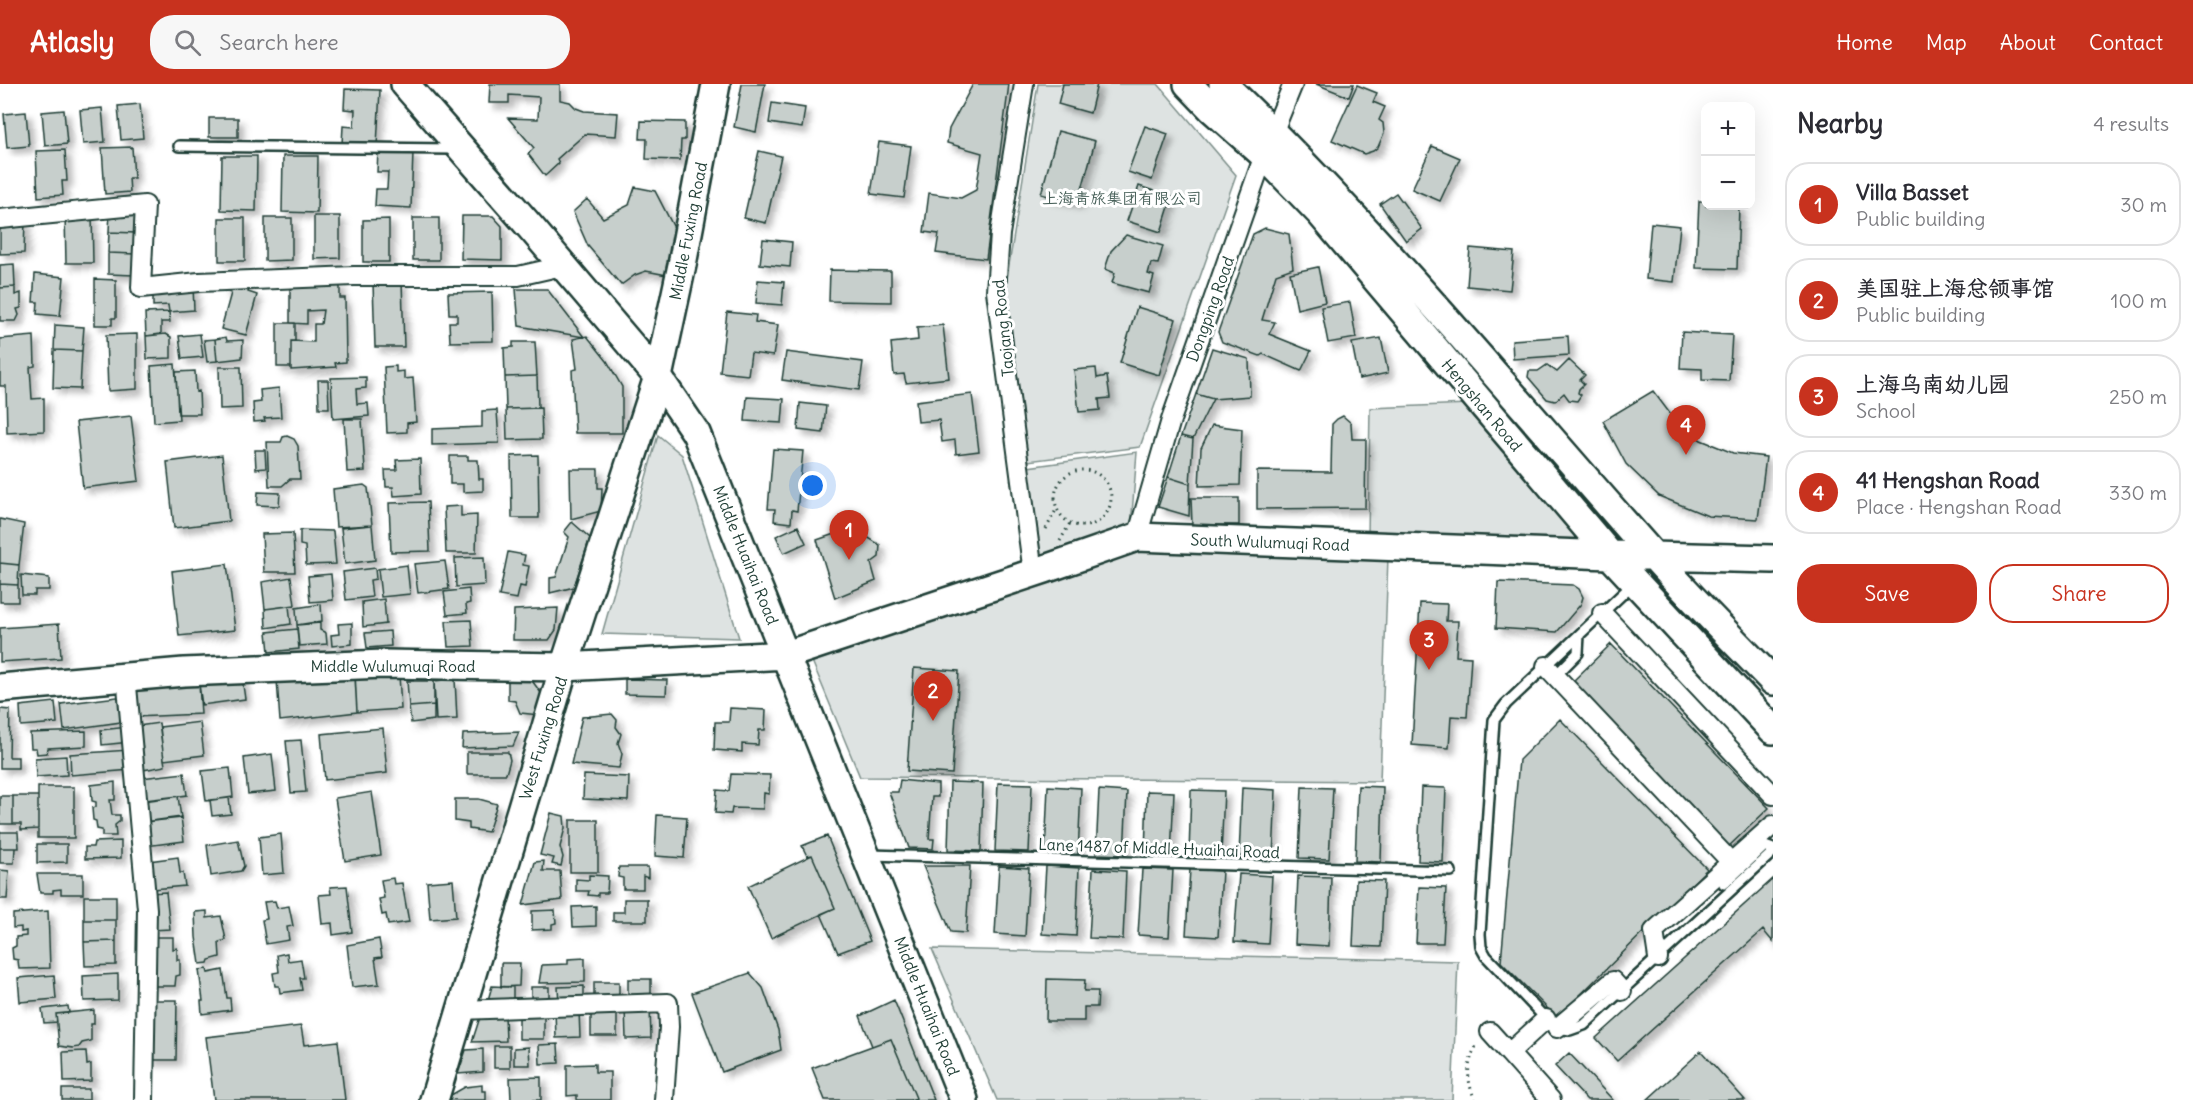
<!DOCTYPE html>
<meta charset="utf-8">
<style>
body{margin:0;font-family:Delius,"LXGW WenKai TC",sans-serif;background:#f7f7f7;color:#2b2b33}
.controls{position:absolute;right:18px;top:18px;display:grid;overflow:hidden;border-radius:12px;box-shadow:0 6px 24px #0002}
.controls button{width:54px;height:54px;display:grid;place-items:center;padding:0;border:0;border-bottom:2px solid #e1e1e2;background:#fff;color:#2b2b33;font:30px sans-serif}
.you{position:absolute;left:813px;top:402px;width:21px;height:21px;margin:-15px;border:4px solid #fff;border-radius:50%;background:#1a73e8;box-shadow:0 0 0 9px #1a73e833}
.badge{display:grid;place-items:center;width:39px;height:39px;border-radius:50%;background:#c8321e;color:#fff;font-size:20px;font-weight:700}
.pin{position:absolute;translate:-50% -50px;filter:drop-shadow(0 2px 3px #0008)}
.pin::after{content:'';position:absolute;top:32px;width:21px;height:18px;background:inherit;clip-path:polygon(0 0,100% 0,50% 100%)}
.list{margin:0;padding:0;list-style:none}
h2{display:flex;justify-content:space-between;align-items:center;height:78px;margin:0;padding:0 24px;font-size:26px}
h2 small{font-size:20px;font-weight:400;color:#7c7c81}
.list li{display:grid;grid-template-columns:39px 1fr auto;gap:18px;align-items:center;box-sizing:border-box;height:84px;margin:0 12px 12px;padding:0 12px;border:2px solid #e1e1e2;border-radius:24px}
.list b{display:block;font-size:22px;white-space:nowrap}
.list p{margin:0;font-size:20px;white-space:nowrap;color:#7c7c81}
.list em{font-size:20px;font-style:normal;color:#7c7c81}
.actions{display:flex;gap:12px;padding:18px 24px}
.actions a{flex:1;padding:14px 0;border:2px solid #c8321e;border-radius:24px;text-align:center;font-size:21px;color:#c8321e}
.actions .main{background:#c8321e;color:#fff}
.icon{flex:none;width:33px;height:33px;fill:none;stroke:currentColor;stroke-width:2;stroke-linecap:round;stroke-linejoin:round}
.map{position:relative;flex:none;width:1773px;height:1016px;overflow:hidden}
header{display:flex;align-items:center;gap:36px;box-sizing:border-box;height:84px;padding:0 30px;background:#c8321e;color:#fff}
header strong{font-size:28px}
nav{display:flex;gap:33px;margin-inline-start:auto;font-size:21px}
.search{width:420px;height:54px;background:#f7f7f7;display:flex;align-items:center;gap:15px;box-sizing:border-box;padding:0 21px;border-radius:24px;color:#7c7c81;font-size:22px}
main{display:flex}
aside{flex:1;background:#fff}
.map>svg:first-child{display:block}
.green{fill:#dee3e2;stroke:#7e908b;stroke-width:1.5}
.building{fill:#c7cfcc;stroke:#1f3d34;stroke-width:1.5;filter:url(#shadow)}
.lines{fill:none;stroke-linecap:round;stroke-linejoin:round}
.lane-casing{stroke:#1f3d34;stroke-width:14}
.street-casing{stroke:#1f3d34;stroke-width:22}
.secondary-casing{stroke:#1f3d34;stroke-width:32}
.path{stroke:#1f3d34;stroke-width:3;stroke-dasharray:1.5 4.5;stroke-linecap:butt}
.lane{stroke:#fff;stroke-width:9}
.street{stroke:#fff;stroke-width:18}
.secondary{stroke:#fff;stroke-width:27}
.labels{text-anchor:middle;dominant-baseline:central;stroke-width:6;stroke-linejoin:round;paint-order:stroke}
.park-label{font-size:16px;fill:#455e57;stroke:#fff}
.street-label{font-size:16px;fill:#1f3d34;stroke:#fff}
</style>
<header>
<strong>Atlasly</strong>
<div class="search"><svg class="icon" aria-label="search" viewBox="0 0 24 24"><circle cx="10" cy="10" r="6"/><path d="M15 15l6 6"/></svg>Search here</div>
<nav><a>Home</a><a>Map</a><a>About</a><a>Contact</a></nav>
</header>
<main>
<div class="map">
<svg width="1773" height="1016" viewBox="0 0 1773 1016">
<defs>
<filter id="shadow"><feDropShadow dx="5.5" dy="5.5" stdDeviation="3" flood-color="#0004"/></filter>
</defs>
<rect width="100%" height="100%" fill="#fff"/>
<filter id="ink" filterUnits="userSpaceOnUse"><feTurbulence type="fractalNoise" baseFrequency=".0167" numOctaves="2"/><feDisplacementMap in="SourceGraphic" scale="12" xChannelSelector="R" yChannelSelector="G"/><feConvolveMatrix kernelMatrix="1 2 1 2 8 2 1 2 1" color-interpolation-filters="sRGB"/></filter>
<g filter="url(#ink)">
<path class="green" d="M1038 0H1158L1236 91 1140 363 1028 377 1006 200Z
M1469 320 1593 462 1368 454 1370 324Z
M658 351 682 371 739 554 602 550Z
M1137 368 1131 442 1042 477 1028 383Z
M1136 465 1388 473 1380 697 860 693 812 577Z
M932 865 1458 877 1452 1016H997Z"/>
<path class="building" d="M490 0H560V16L570 18 576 24 584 27 618 29 616 52 585 50 557 75 559 79 545 92 528 70 534 64 508 34 538 35 539 13 509 11V19H489Z
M742 0H765L756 48 734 43Z
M973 0H1009L986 175 936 169 939 150 924 148 929 109 961 114 976 106 982 69 947 59 949 45Z
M1063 0H1097L1090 29 1058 20Z
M1316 0H1354L1349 13Z
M1357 1 1377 9 1373 18 1385 23 1379 36 1383 39 1384 49 1378 63 1373 67 1364 70 1332 56Z
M345 5 380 6 377 62 342 60 343 42 354 43 355 26 344 25Z
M772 19 805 24 802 44 769 39Z
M140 20 143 54 121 56 118 22Z
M102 24 105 58 83 60 80 26Z
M64 26 67 60 45 62 42 28Z
M26 28 29 62 7 64 4 30Z
M209 34H238V53H209Z
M641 37 685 38V56H681L680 76 646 75 647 55H640Z
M1145 42 1168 50 1152 96 1128 88Z
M1058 47 1095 57 1078 120 1041 110Z
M879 58 911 62 904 114 871 110Z
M1432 62 1460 74 1440 117 1412 105Z
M132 63 134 94H129L130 108 105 110 102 64Z
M65 66 67 97H62L63 111 38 113 36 67Z
M378 67 413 69 411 124 375 122 376 105H387L388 88H377Z
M759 67 781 72 766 139 744 134Z
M222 72H257L256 127 221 126Z
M283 72H318L317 129 282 128Z
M1139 102 1172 113 1161 148 1127 137Z
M635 103 655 107 674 144 667 191 646 187 635 191 621 201 588 162 573 128 587 115 603 134 629 121Z
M1396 109 1422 145 1406 157 1380 120Z
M1699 117H1706V122H1739L1737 185 1696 184Z
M110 126 137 127 136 149 109 148Z
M65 130H92L93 179H66Z
M314 132H340V174L314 175Z
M462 132H493L502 142V176L461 175Z
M219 134H245V177H219Z
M265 134H292V176L265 177Z
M413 134H439V176H413Z
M389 135V178H363V136Z
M25 136 24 169 0 170V138Z
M1651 139 1680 142 1674 198 1646 195Z
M1265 144 1289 150 1293 184 1276 190 1262 236 1275 238 1269 250 1311 267 1301 287 1263 270 1260 272 1222 258 1218 248 1253 150Z
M109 148 136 149 135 170 108 169Z
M1126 151 1163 162 1158 180 1151 179 1148 190 1154 192 1149 209 1112 199 1115 189 1105 185 1111 167Z
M763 155 792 158 790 183 760 180Z
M1470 164 1514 168 1510 206 1467 202Z
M108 169 135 170 134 191 108 190Z
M14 180 15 203 0 204V181Z
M1318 183 1325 218 1297 225 1290 189Z
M830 186 891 187V218L829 217Z
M35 190 64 193 60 232 37 230 38 218H33Z
M95 195 116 196V234H112V241H95Z
M758 196 784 198 782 221 756 219Z
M402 197 404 263H375L373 199Z
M225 199 249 203 248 208 257 211 246 251 221 245 231 209 223 207Z
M290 200H340V214H345L346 278 335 279 336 283 291 286V257L314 258V240H321L323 226 307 227V240L290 239Z
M193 202 194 226 169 228 168 221 153 222V206Z
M15 203V211L21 209V224L17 225 19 231 16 237H0V204Z
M516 205H547L584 253 519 242Z
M492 208 493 257 450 258 449 238H457V230H449L448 209Z
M1350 218 1356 254 1328 259 1321 223Z
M1137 223 1176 235 1159 291 1120 279Z
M169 228 170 238H161V250L146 252 145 229Z
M727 228 756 231 755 238 778 241 773 272 751 269 748 291 720 288Z
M277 239H295V257H291V283H277Z
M55 241 84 243 82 267 54 266Z
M943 241 949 294 906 299 904 290 894 291 891 259 918 256 917 244Z
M1682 248 1732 251 1729 297 1702 296V285L1680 284Z
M137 250V305L108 307 106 251Z
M166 250 171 253V274L147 275 146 252Z
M200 250 203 273 182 275 179 252Z
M34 252 35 282 30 283 32 315 44 314V347L7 349 6 302H0V255Z
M587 252 607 277 622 303V349H575L572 286 577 285 573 255Z
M1568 252 1569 271 1513 275 1512 256Z
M226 253 227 257 243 256 242 274 217 277 215 255Z
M1381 254 1388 289 1359 295 1352 259Z
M215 255 217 277 207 278 204 256Z
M513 258H535L537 292 505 293 504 264 513 263Z
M1212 264 1249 275 1250 312 1213 315 1196 310Z
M54 266 82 267 80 305 53 304Z
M786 268 863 278 859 306 782 296Z
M1569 276 1585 291 1580 296 1584 300 1579 305 1578 309 1581 311 1577 317 1569 316 1564 309 1555 317 1547 315 1528 293 1529 287H1538L1547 281 1557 288Z
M175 280 179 336 154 338 151 282Z
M396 282V288L404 287V295L413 294 416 338 407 339V348L387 349 384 283Z
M219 283H241L242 324 220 325Z
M1096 284 1097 294 1107 292 1110 314 1099 315 1100 326 1079 328 1074 286Z
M195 287 196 308 199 307 200 330H178L176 288Z
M537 292 538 324 506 325 505 293Z
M366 293V304L356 305 357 320 368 319 369 332 333 335 331 294Z
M318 296H328L329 324H319Z
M279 304 281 333 264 334 265 337 254 338 253 319 261 318 260 306Z
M1653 307 1674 335 1701 356 1733 369 1766 373 1758 435 1708 432 1659 412 1626 380 1603 337Z
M972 310 979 367 956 370 955 356 942 358 939 336 918 338 916 317Z
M1196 310 1213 315 1193 355 1181 352Z
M747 313 784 315 782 339 745 337Z
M800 319 826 322 823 349 798 346Z
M541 324 542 355 507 356 506 325Z
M497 326 499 359 432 361V345L482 343V327Z
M131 332 139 397 83 404 76 338Z
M1343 332 1351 339 1352 355H1366L1365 424 1257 425V387L1331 388 1332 340 1337 335Z
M344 335H362L365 387 347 388Z
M1212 341 1242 345 1240 401 1199 402 1201 364Z
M287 352 294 355 298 362 300 395H290L282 402H269L267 358H281L283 353Z
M1181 352 1193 355 1190 400 1168 393Z
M773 365 803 367 797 427 792 426 791 439 774 437 775 425H768Z
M255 366H265L266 384 256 385Z
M222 371 229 437 174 444 167 378Z
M538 371 539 434H512L511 372Z
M450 372H468V376H478L479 395H483V407L463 408V400H450Z
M420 375 421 410 394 412 393 403H386L385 386H397L396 376Z
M570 385H598V404H602L601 427 571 435Z
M1168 393 1190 400 1189 432 1158 423Z
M364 401 368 404 372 441 336 443 333 405Z
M258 408 280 409 279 422 257 421Z
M1191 414H1239V441H1192Z
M428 418 430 467 391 468 389 419Z
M461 422V432L477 431 476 469H446L444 423Z
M0 435 24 440 19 481 0 479Z
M572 438 590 454 574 503 550 509V494L556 493 569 453 564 448Z
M372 441 375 476 345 480 341 444Z
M860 441 867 453 880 461 879 473 871 479 876 497 835 514 817 456Z
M798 442 806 459 784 469 776 452Z
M300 446 333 447 336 480 306 481 305 462 300 461Z
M293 449 295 488H264L262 450Z
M508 468 525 471 523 481 529 482 525 503 520 502 517 515 499 512Z
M484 473 485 501 456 503 455 474Z
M445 477 449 505 418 509 414 480Z
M0 479 19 481 18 501 0 500Z
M227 480 235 546 179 552 172 487Z
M407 481 410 510 381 513 378 485Z
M375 484 376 495 370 496 372 513 346 516 343 488Z
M331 490 333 516 310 518 308 492Z
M21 491 49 494V506H35V511H22Z
M291 493 295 521 265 525 262 498Z
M1498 498 1573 501 1579 505 1583 513 1581 520 1557 548 1496 544Z
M0 500 18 501V518H0Z
M469 505 470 519 466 520 467 529 447 531 444 508Z
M384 515 386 540 363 543 362 518Z
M1420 519 1447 520 1446 537H1458L1456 572 1471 573 1467 633 1451 632 1449 664 1412 661Z
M321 520 322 537 297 541 296 524Z
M289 522 291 540 266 544 265 525Z
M558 524 556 546 549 556H513L514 526Z
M471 536 473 562 448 563 446 537Z
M320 539V546L326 549 327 560 299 562 297 541Z
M352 539V560L332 562 331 551 339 550 338 540Z
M59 540 61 574 0 578V544Z
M297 545 299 565 269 568 267 548Z
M390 547 391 562 367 564 365 549Z
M1611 560 1769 724 1728 763 1571 599Z
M914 584 959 587 952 690 907 687Z
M355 589 357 628 280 637 277 596Z
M399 590 401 625 357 628 355 593Z
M242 594 245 615 202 621 199 600Z
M530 594 544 613 540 631 520 629 515 617 508 616V595Z
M455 595 457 635 436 636 434 597Z
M625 595 667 596 666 611 625 610Z
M407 597H434V621L409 623Z
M199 600 201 630 135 633 134 604Z
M125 612 128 637 64 646 61 620Z
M55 618 57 639 21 642 20 622Z
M434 621V636L411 639 409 623Z
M730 624 766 626 765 646H759L758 661 742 660V668L714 666 715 638H729Z
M0 625 10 626 9 673H18V684H0Z
M612 630 617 636 616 643 621 650 618 659 622 670 619 684 571 680 582 633Z
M1560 635 1707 785 1557 934 1501 878 1519 676Z
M200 638 204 671 164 676 160 643Z
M159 639 165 682 143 686 138 642Z
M128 643 130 658 102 661 101 646Z
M383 644 387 689 325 696 321 650Z
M86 647V662L48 664 47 669 37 670 36 664H31L30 649Z
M519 648 513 662 462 664 463 650Z
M301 656 306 708 291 709 286 657Z
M129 666 131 686 71 691 70 670Z
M467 668H508L510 676 506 690H467Z
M272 670 276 707 248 710 244 674Z
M66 672 67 691 36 693 35 674Z
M230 684 233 713 206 717 202 687Z
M184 689 187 711 144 717 141 694Z
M731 690 770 691 769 710 764 709 763 725 732 724 731 730 715 729 717 706 729 707Z
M584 691 629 693 628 717 583 715Z
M900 696 938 700V713H932L929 755H934L933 765 909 764 889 708H898Z
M115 698V716H110L112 731H120V737L115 741 116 752H102V746L97 745 96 737 93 736 92 724 96 723V718L92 717 91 701Z
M950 698 983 699 981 767 948 766Z
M998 699 1032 700 1029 768 995 767Z
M1048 702 1081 704 1078 772 1045 770Z
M1358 702 1383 703 1381 778 1355 777Z
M38 703H74V754H38Z
M1302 703 1333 704 1329 775 1299 774Z
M1421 703 1446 704 1443 778 1418 777Z
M1242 704 1276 706 1273 774 1239 772Z
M1099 706 1127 708 1124 771 1096 770Z
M1191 706 1224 707 1221 772 1189 771Z
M1147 707 1174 708 1171 772 1145 771Z
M372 708 381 771 345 777 335 714Z
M0 712H13V740H0Z
M13 712H38V745L21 746V740H13Z
M178 712 181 734 145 738 144 722 147 721 146 716Z
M229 714 231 730 212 732 210 716Z
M455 715H479L497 720 488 748 469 745V739L455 737Z
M551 729 564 732 565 744 560 763 563 773 561 782 552 780 554 774 540 771Z
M657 731 687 733 684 774 655 772Z
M181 733 184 757 146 762 144 738Z
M570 736H598V788H570Z
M0 748H18L19 764H0Z
M281 750 284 789 262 791 259 753Z
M827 752 870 857 838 869 821 830 835 824 812 771 807 772 802 762Z
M238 756 244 782 241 787 211 792 207 761Z
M121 757V774L85 775V763H93L94 758Z
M37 760H67V778L37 779Z
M0 764H15L14 779H0Z
M812 771 835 824 771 854 748 802Z
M178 773 180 789H183L185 802 153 805 149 777Z
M544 777 543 787H560L562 816 523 821 535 778Z
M923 782H970L966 849 951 848Z
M999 782 1029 784 1025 852 995 850Z
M1046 782 1079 784 1076 852 1042 850Z
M619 783H648V794L643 792V805H623V794L618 793Z
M1093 785 1126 787 1123 855 1089 854Z
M1142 785 1173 786 1169 853 1138 851Z
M1190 785 1222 787 1218 853 1186 851Z
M0 786 9 787 7 815H0Z
M37 790H83V810H61V805L53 806V809H40Z
M1239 790 1272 792 1268 860 1234 858Z
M589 791 608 792 607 809H598V812L588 811 589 807H576V795L589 796Z
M1298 792 1331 793 1329 862 1295 860Z
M393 794 394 800 402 799 409 838 388 841 386 830 382 831 379 815 384 814 381 796Z
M1773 795V858L1763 846 1617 977 1596 954Z
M453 796 456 833 430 835 427 798Z
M1356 796 1384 797 1381 863 1353 862Z
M347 802 352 848 333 851 332 839 322 840 319 811 331 810 330 803Z
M1419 803 1446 804 1443 859H1416Z
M166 808 170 845 152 846 149 809Z
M84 812H116V836H84Z
M624 815H647V837H613V828H624Z
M275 817 277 824 289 822 293 842 287 843 289 856 266 860 262 836 267 835 264 818Z
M596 822V842L573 843 572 823Z
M555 826 556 839 552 840V845L532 846V827Z
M48 827 50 884 19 885 18 876 13 875 12 864 16 862V853L26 852V847L21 848V843L13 844V830Z
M207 827V834L221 832 226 856 219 858 220 873 209 876 208 879 200 880 196 853 195 828Z
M84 836H116V857L84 858Z
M148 853H173V865L177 864V876H180V891L176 892 175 902H148Z
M379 855 382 873 375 874 379 900 352 903 347 861Z
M116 857V881L85 882 84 858Z
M287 869 288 877 301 875 304 894H300L302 906 280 909 279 902H275L273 889 279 888 277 871Z
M585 874V898L539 899 542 881 568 880V875Z
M501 879H520L519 902 501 903Z
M207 885 208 889 223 886 227 914H230L231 926 202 930 201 917H203L199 886Z
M750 889 763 904 778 946 781 966 722 988 692 909Z
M118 890V916L84 917 83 892Z
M54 891 56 915 20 918 18 894Z
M628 895H651V916L628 917Z
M1047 895 1085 896 1084 907H1098L1097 923H1084V937H1046Z
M594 898H619V918L594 919Z
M492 902 513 903V922L486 923Z
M584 902V919L559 920 558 903Z
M531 903H549V920L531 921Z
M150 916H177L176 976H149Z
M894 916 934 1016H911L916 1014 891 955 872 962 860 932Z
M68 922 69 929 56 930 57 938 44 939 42 925Z
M591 924H617V952H591Z
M650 924 651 954 626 955 625 925Z
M94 926V940H91V957L82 959 79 963 73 964 59 962 56 930Z
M579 926 580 953 556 954 555 927Z
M519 928H544V955H519Z
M481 930 505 931 506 957 472 958Z
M301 942 304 961 338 957 345 1016H214L206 953Z
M891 955 916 1014 910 1016H825L812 984Z
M558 960 559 979 540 980 539 961Z
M494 962H510V984H494Z
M529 963 530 981H514V964Z
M483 965V988L458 990 466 966Z
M86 967 87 981 91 980V997L64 998 63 968Z
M1701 967 1745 1016H1647Z
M1569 969 1613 1016H1587L1555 982Z
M595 980V988H610V1016H577V1011L567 1012V981Z
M541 993V1016H511L510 994Z
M482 1001V1007H486V1016H450L451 1011 465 1003Z
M62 1005H89V1016H62Z"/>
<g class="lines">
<g class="lane-casing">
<path id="lane" d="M179 62 453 65
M1561 586 1578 569 1579 551
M869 771 1451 787
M1724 800 1765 762 1773 765
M1547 936 1486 872 1481 863 1480 850 1494 636 1506 620 1634 499
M1558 944 1570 946 1584 941 1773 768"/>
</g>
<g class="street-casing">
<path id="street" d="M1024 0 1000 150 996 207 1033 489
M0 135 145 121 141 204 199 198 354 192H518L562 182
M1137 453 1171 336 1264 71 1293 0
M1602 529 1773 711
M1546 582 1731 778
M126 591 147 825 144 1016
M1658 874 1654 847 1773 741
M460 926 668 919 669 943 664 1016
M1546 935 1509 969 1551 1016
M1557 944 1613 897 1622 907
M1490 948 1509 969"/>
</g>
<g class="secondary-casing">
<path id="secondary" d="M405 0 532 145 658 293 696 349 964 1016
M1188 0 1212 25 1264 71 1320 129 1610 471 1773 646
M1223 0C1376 146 1511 311 1651 469 1690 513 1732 555 1773 597
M0 604 184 588 384 580 564 583 786 571 1045 485 1137 453 1610 471 1773 475
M434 1016 564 583 658 293 682 181 716 0"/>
</g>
<path class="path" d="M1055 414a28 28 0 1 1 56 0a28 28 0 1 1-56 0Z
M1046 445 1056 426
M1060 457 1070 439
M1475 1016C1466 995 1466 979 1478 959"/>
<use href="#lane" class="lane"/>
<use href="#street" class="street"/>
<use href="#secondary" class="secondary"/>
</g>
</g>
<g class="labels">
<g class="park-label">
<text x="1122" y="114">上海青旅集团有限公司</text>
</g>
<g class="street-label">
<text transform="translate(688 147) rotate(-79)">Middle Fuxing Road</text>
<text transform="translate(1210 225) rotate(-70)">Dongping Road</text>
<text transform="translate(1003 244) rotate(-96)">Taojang Road</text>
<text transform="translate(1482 321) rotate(50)">Hengshan Road</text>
<text transform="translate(1270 458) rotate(2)">South Wulumuqi Road</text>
<text transform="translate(746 471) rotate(68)">Middle Huaihai Road</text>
<text x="393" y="582">Middle Wulumuqi Road</text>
<text transform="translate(543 654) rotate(-73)">West Fuxing Road</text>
<text transform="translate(1159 764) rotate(2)">Lane 1487 of Middle Huaihai Road</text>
<text transform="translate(927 922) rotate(68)">Middle Huaihai Road</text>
</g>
</g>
</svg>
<div class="controls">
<button>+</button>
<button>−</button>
</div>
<div class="you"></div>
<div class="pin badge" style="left:849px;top:476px">1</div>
<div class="pin badge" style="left:933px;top:637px">2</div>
<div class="pin badge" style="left:1429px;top:586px">3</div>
<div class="pin badge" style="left:1686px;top:371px">4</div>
</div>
<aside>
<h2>Nearby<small>4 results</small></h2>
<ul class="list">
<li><span class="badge">1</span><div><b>Villa Basset</b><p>Public building</p></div><em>30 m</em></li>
<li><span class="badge">2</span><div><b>美国驻上海总领事馆</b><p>Public building</p></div><em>100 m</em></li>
<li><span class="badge">3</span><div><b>上海乌南幼儿园</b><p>School</p></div><em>250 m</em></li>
<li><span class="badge">4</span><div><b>41 Hengshan Road</b><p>Place · Hengshan Road</p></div><em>330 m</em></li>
</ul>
<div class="actions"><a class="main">Save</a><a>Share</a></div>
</aside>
</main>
